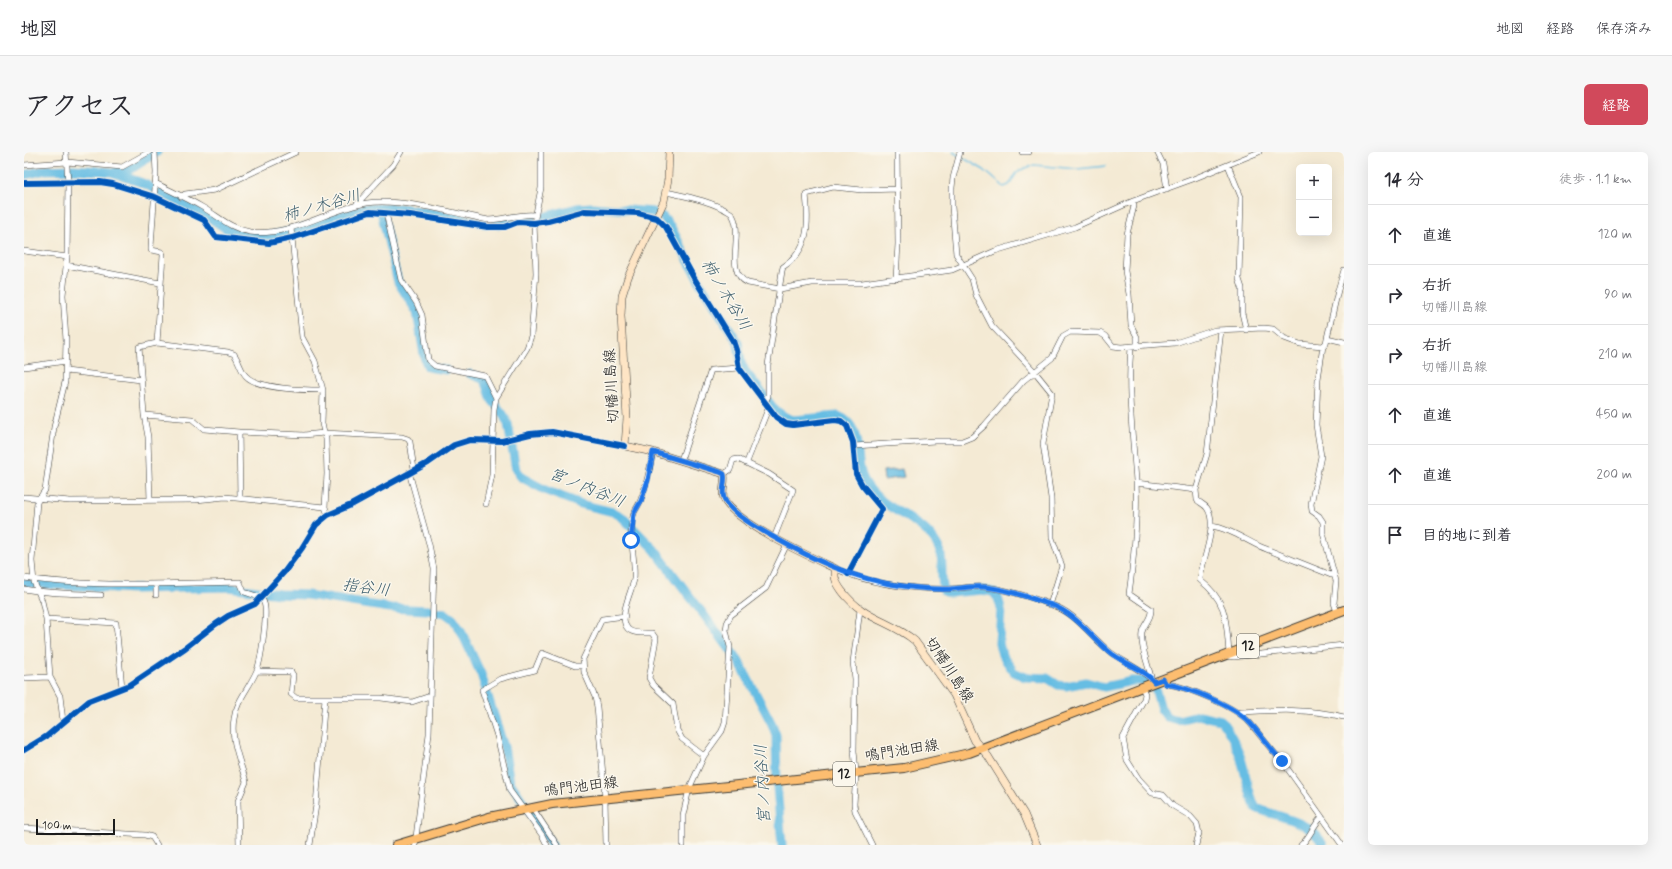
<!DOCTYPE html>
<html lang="ja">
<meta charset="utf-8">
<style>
body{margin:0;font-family:Mynerve,"Klee One",sans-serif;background:#f7f7f7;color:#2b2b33}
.controls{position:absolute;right:12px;top:12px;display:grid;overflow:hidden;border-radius:6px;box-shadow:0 4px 16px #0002}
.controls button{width:36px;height:36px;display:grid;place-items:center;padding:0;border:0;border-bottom:1px solid #e1e1e2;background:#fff;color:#2b2b33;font:20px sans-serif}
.scale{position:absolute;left:12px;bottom:10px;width:79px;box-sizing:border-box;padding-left:4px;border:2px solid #1c1c1c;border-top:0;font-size:11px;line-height:14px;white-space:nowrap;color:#1c1c1c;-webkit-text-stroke:3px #fbf7ec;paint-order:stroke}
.stop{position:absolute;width:12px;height:12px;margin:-9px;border:3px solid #1a73e8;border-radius:50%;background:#fff}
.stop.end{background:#1a73e8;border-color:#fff;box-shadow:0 1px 4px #0008}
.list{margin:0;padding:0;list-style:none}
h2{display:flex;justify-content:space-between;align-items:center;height:52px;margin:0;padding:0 16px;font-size:17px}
h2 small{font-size:13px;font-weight:400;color:#7c7c81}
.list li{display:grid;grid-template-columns:26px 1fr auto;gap:12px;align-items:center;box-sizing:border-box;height:60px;padding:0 16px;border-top:1px solid #e1e1e2}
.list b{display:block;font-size:15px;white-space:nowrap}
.list p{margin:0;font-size:13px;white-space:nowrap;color:#7c7c81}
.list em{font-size:13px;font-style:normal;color:#7c7c81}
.icon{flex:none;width:22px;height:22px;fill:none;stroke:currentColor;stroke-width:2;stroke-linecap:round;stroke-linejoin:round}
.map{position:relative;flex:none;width:1320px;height:693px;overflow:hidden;border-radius:6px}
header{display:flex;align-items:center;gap:24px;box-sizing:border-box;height:56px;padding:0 20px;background:#fff;border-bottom:1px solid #e1e1e2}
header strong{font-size:19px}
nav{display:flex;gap:22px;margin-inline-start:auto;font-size:14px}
.intro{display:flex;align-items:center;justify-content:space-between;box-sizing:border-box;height:96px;padding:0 24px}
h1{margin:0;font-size:28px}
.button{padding:10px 18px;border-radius:6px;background:#d1495b;color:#fff;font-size:14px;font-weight:700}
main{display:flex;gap:24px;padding:0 24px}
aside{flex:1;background:#fff;border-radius:6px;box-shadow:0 4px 16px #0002}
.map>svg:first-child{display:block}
.water{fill:#66bde3;stroke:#416c80}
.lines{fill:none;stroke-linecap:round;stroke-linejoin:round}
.stream{stroke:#66bde3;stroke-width:1.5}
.river{stroke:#66bde3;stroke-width:9}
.minor-casing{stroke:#3c3b38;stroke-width:6}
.secondary-casing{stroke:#3c3b38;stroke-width:8}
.primary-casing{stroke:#3c3b38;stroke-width:10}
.minor{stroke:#fff;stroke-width:5}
.secondary{stroke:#fee5c5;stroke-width:7}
.primary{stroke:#fcbd6f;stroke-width:8}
.cycleway-casing{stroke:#fbf7ec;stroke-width:8}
.cycleway{stroke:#0057b8;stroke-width:6}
.route{stroke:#1a73e8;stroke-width:5}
.labels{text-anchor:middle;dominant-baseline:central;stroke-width:3;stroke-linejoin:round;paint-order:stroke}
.shield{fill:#fbf7ec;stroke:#5f5e5a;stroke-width:1}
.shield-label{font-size:14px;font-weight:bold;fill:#1c1c1c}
.street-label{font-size:15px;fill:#1c1c1c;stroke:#fbf7ec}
.water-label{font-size:16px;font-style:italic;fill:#3a5c6c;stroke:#fbf7ec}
</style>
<header>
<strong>地図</strong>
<nav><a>地図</a><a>経路</a><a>保存済み</a></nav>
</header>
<div class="intro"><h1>アクセス</h1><a class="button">経路</a></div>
<main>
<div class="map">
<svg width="1320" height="693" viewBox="0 0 1320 693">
<rect width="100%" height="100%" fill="#fbf7ec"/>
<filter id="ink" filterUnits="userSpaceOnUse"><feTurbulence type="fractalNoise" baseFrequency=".025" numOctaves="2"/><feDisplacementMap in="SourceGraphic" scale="8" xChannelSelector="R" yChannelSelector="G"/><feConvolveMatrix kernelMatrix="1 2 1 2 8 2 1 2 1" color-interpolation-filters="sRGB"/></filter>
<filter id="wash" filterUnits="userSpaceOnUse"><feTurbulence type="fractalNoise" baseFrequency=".012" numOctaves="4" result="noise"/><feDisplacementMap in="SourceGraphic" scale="16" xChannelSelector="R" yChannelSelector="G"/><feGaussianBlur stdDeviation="0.9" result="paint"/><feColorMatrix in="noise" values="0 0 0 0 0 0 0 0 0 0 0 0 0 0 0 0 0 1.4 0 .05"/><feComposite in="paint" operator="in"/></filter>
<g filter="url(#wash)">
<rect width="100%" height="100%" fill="#f4ead4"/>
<path class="water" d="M878 317 880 325 860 328 859 319Z"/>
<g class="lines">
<path class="stream" d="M929 0 960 18 980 35 985 33 994 19 1010 13 1053 17 1082 14"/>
<path class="river" d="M91 20 104 19 133 0
M0 23 21 18 49 17 88 20 121 32 186 66 204 78 224 83 246 84 277 77 340 56H375L421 63 464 72H476L492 67 515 66 553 56 568 55 629 60 639 65 647 75 676 131 714 190 717 210 721 219 751 258 761 265 769 268 814 264C841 274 829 309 840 328 856 359 895 363 912 391 922 406 915 423 920 439L925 441 958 438 969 440 974 446 977 456 975 491 978 503 990 520 1001 525 1023 526 1034 533 1042 534 1062 530 1080 535 1108 529H1121L1131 536 1137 557 1143 565 1154 568 1174 563 1197 568C1204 578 1211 589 1215 601 1222 619 1223 639 1232 656 1256 666 1287 668 1299 693
M356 55 374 130 393 160 401 208 404 215 422 218
M446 222 459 227 463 233 468 248 479 262 484 272 492 318 497 325 523 339 557 352 589 360 597 364 630 397 714 508 748 572 752 583 753 635 758 693
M0 431 110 437 205 435 255 442 283 443 366 456 403 458 421 461 429 467 436 477 457 522 480 595 486 630 528 693"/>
</g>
</g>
<g filter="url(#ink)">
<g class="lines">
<g class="minor-casing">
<path id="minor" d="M131 0 132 21 127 95V98L138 100 139 103 133 191
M936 0 929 26 928 36V55L932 102 948 127 952 143 968 174 1011 220 1028 241 1019 292 1027 346 1028 386 1038 414 1026 453
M998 0H1005
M1133 0 1139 12 1143 37
M0 13 43 10 98 15 125 0
M1204 13 1217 45 1215 127 1218 136V161L1222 178
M0 31 76 30 89 32 131 45 180 68 192 85 245 91 268 86 346 60 386 63 464 75H481L494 70 510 71 524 69 561 59 614 61 633 66 642 75 670 126 709 189 712 198 715 216 752 265 762 272 769 273 811 268 817 269 823 274 829 290 832 322 838 333 858 357 824 422
M131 31C147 39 163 46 178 55 194 64 207 77 226 80 268 85 304 57 343 51 376 46 431 61 464 68 480 68 495 61 511 63
M642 40C665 45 687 49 707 61 722 80 698 119 724 131L756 137 788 131H838L928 118 971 99 1051 75 1109 49 1169 27 1235 0
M157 45 161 42 191 38 272 0
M1109 49 1110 54 1103 82 1101 119 1105 142 1107 173 1113 185V195
M332 53 369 13 377 0
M362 61 377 128 392 150 398 163 404 208 411 214 461 224 472 246
M267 76 278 185 291 209 299 238 298 272 302 287 303 322 301 355 304 363
M0 99 43 105
M42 113 136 131
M872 127 874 92 873 0
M1197 178 1183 302 1172 338 1173 348C1176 351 1181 353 1183 356 1195 373 1177 410 1176 428 1204 450 1202 468 1205 501
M1303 186 1314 138 1320 118
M1107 195C1103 240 1109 285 1112 329 1114 367 1110 405 1105 442L1127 457C1128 467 1120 471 1118 480 1116 494 1124 512 1127 525
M0 215 42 209
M42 219 117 228
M741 251 744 244V213L758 119 759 115C786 98 785 70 782 42L809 35 838 38 874 37
M120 263 168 267 180 277 215 280 280 283 300 281 378 285 384 287 386 290 390 317
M215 280 216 346
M830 294 911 289H938L948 285 960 274 999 229 1028 206 1039 184 1046 180 1076 181 1081 184 1089 194 1097 195 1151 191 1191 178 1240 176 1249 177 1260 186 1276 192 1299 194
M629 300C626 316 623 332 617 347 616 352 612 356 610 361 603 382 612 405 610 427 608 440 593 465 604 477 609 482 621 481 628 481L632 487 625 526 629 533 649 552 653 578 658 587 680 604
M657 308 687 218 715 216
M723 310 744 257
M385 320 405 392 410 417 405 582 391 693
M700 322 706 318 709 308 714 307 745 322 769 338 750 386
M1112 331 1172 338
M0 345 46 349 172 348 201 345 301 355
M126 348 124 285 120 263 115 195 133 191 204 200 210 202C215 209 217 219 222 224 234 237 282 238 299 238
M462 352 468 323 470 257 472 246 503 196 507 184 512 121 510 71 517 36V0
M1187 374C1204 376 1220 387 1235 394 1259 404 1283 413 1307 423H1310
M812 417C846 432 886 437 922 437 935 437 947 434 959 435 979 436 1017 448 1035 456 1053 464 1070 487 1086 500 1096 508 1125 522 1130 530
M0 426C72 436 144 431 216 430L220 440C226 442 238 444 240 451 244 460 237 508 233 518 226 535 212 549 210 567 206 588 217 611 222 630L214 649 215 693
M132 432V443
M0 437C25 442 52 441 77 443
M836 458 829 510 831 527 830 599 832 620 830 652 831 659 848 693
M1313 460 1310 451 1312 429 1299 381V370L1295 364 1288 359 1287 352 1297 304 1292 273 1294 227 1299 194 1302 191 1303 186 1320 190
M22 467 92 471 98 536
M1203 504 1210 505 1320 493
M233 519 267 520 269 523 267 542 272 546H357L388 550 406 544
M0 526 26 525
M1139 527 1143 532C1164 535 1212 555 1226 571 1237 584 1246 597 1258 609L1318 693
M1118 535 1121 542 1120 547 1099 586 1103 608 1115 627 1128 641 1139 643 1149 654 1166 664 1173 672 1175 681 1172 693
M1215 562V560C1251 558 1285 556 1320 565
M39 569 36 544 26 525 22 467 18 449 10 430 8 409 13 350 21 338 30 275 41 230 42 188 39 143 43 105 44 31 42 0
M0 598 23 584 65 549 106 533 161 496 192 472 204 464 231 452 261 419 278 396 292 373 304 363 327 353 404 311 430 293 446 288 478 289 506 282 528 280 601 294
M508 655 533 693
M0 676 121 683 128 685 133 693
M286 693 292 653 301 546
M523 693 518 683 486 639 473 584 458 538 476 527 511 518 518 501 551 514H559
M582 693 581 646 573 555 571 545 560 520 559 507 578 467 601 464
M659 693V663L665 637 680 604 698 579 701 570 706 495 702 478 703 471 707 463 742 436 763 392
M1277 693C1286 686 1289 673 1298 665"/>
</g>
<g class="secondary-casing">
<path id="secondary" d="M645 0 644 27 640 49 604 125 598 144 597 164 603 266 601 294 629 300 700 322C702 330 697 339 700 347 711 371 787 405 812 417 809 426 813 432 818 439 841 469 866 468 891 489L930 543 951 589 964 604 1000 662 1013 693"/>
</g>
<g class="primary-casing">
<path id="primary" d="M372 693 465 665 528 652 880 616 945 601 1320 458"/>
</g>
<use href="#minor" class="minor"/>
<use href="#secondary" class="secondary"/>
<use href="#primary" class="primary"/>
<g class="cycleway-casing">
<path id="cycleway" d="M0 31 76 30 89 32 131 45 180 68 192 85 245 91 268 86 346 60 386 63 464 75H481L494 70 510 71 524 69 561 59 614 61 633 66 642 75 670 126 709 189 712 198 715 216 752 265 762 272 769 273 811 268 817 269 823 274 829 290 832 322 838 333 858 357 824 422
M0 598 23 584 65 549 106 533 161 496 192 472 204 464 231 452 261 419 278 396 292 373 304 363 327 353 404 311 430 293 446 288 478 289 506 282 528 280 601 294"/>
</g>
<use href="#cycleway" class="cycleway"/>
</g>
</g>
<g class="lines" filter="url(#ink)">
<path class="route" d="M607 388 610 361 617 349 624 328 629 300 696 320 700 322C702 330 697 339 700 346 705 360 732 375 744 382 786 406 830 428 879 434 894 436 911 438 927 437 938 436 949 434 960 435 983 437 1006 446 1028 453 1052 462 1068 486 1088 502 1099 510 1125 521 1130 530L1139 527 1142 532C1164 535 1212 555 1226 571 1237 583 1246 597 1258 609"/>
</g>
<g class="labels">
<g class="shield">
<rect x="1213" y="482" width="22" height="24" rx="3"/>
<rect x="809" y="610" width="22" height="24" rx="3"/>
</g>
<g class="shield-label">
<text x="1224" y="494">12</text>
<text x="820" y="622">12</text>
</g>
<g class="street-label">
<text transform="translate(588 234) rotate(-93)">切幡川島線</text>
<text transform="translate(925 518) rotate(57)">切幡川島線</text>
<text transform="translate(878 599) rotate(-9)">鳴門池田線</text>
<text transform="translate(557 635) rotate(-7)">鳴門池田線</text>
</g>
<g class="water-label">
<text transform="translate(298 54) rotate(-16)">柿ノ木谷川</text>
<text transform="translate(702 143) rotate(59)">柿ノ木谷川</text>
<text transform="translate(563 336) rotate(22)">宮ノ内谷川</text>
<text transform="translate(342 436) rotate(7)">指谷川</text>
<text transform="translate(739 632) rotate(-93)">宮ノ内谷川</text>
</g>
</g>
</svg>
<div class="controls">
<button>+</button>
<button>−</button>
</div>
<div class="scale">100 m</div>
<div class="stop" style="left:607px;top:388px"></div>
<div class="stop end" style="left:1258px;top:609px"></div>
</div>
<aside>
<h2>14 分<small>徒歩 · 1.1 km</small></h2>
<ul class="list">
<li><svg class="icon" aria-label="ahead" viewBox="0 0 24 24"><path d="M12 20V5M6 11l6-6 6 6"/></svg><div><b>直進</b></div><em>120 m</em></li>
<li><svg class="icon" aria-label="right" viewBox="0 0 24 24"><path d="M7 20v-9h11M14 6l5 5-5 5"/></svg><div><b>右折</b><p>切幡川島線</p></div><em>90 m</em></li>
<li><svg class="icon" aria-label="right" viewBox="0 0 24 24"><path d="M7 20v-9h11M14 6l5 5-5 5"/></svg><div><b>右折</b><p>切幡川島線</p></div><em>210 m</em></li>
<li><svg class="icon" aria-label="ahead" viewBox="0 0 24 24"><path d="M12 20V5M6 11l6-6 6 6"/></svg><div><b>直進</b></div><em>450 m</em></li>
<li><svg class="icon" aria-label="ahead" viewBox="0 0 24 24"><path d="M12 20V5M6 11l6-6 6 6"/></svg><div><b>直進</b></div><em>200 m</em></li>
<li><svg class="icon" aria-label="arrive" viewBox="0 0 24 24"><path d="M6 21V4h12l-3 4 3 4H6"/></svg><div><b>目的地に到着</b></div></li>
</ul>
</aside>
</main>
